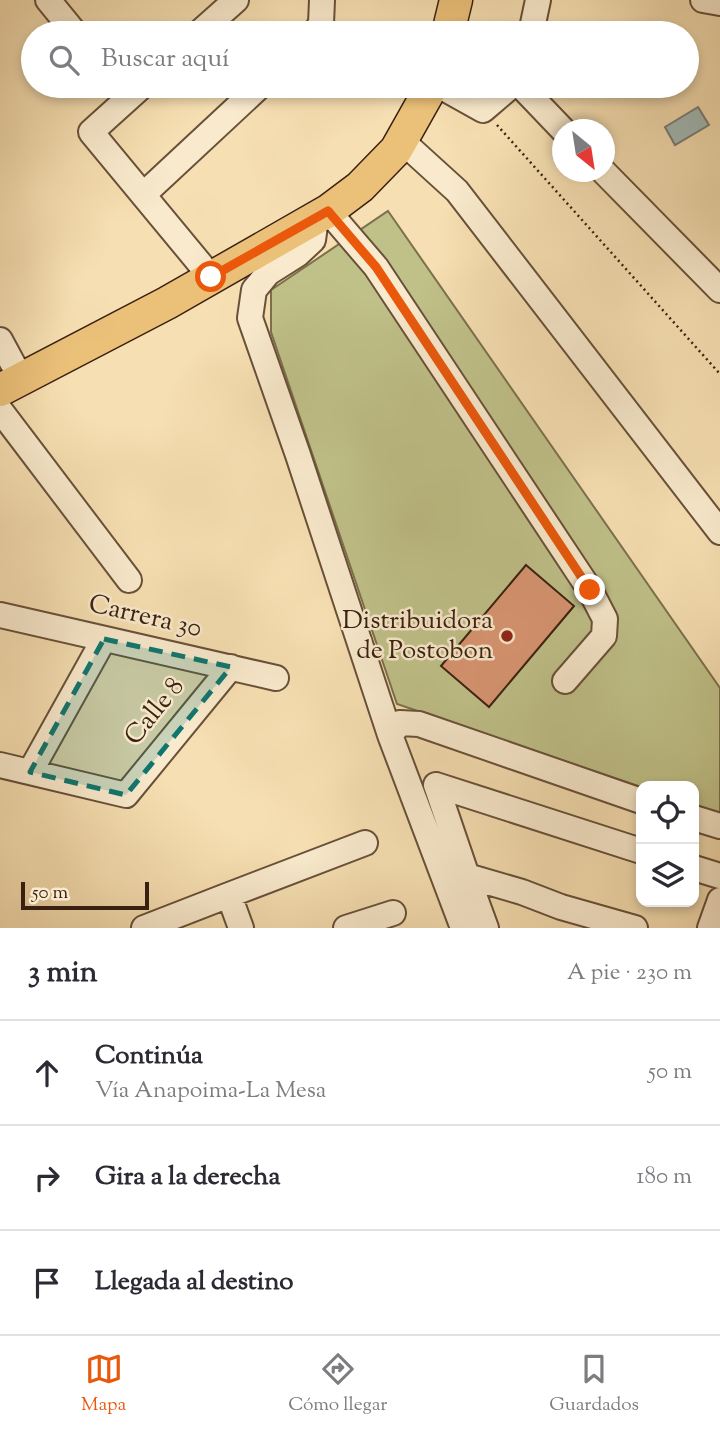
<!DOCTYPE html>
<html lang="es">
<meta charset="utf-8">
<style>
body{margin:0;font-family:"Sorts Mill Goudy",serif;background:#f7f7f7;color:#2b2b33}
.controls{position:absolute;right:21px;bottom:21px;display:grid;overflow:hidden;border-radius:14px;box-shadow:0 4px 10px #0003}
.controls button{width:63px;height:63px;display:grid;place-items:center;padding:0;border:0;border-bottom:2px solid #e1e1e2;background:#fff;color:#2b2b33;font:35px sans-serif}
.compass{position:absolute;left:552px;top:119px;width:63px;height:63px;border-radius:50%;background:#fff;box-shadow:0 4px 10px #0003;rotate:150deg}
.scale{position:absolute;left:21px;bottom:18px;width:128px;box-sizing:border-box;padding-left:7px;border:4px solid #392011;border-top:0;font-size:19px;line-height:24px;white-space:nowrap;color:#392011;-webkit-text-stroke:5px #f9eacd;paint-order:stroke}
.stop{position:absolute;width:21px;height:21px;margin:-16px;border:5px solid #ea580c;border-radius:50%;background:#fff}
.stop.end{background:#ea580c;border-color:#fff;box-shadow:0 2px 7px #0008}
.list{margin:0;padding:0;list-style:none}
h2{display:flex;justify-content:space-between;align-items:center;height:91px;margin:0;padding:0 28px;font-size:30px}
h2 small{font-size:23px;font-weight:400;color:#7c7c81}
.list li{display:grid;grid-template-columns:46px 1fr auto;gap:21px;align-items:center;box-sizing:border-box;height:105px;padding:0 28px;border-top:2px solid #e1e1e2}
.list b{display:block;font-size:26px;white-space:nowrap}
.list p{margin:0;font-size:23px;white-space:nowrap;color:#7c7c81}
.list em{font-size:23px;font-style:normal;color:#7c7c81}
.icon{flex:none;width:38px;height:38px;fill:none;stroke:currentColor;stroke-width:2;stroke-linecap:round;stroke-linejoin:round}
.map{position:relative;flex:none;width:720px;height:928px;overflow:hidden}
.search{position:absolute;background:#fff;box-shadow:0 4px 10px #0003;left:21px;right:21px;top:21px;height:77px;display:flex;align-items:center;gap:18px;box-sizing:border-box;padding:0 24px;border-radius:38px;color:#7c7c81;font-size:26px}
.sheet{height:406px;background:#fff}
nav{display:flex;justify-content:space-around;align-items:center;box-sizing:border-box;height:98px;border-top:2px solid #e1e1e2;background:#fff;font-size:19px;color:#7c7c81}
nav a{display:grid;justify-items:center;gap:4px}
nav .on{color:#ea580c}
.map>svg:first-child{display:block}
.green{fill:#c0c189;stroke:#7c704d;stroke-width:2}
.water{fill:#a1bab7;stroke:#777c75;stroke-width:2}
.building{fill:#d89572;stroke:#392011;stroke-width:2}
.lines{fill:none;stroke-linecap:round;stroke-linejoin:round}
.minor-casing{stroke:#685039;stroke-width:28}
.major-casing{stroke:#392011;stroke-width:35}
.path{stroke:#392011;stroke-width:2.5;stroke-dasharray:2 3.5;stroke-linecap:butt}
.minor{stroke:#f9eacd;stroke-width:24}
.major{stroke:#ebc079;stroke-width:32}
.route{stroke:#ea580c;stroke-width:9}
.marked{fill:#0f766e;fill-opacity:0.2;stroke:#0f766e;stroke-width:5;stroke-dasharray:14 9;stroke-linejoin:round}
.poi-dot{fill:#8f2418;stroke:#f9eacd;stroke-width:2.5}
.labels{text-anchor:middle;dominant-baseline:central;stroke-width:5;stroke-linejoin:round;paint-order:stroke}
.street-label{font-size:26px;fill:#392011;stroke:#f9eacd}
.poi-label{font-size:26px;fill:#392011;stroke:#f9eacd;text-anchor:end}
</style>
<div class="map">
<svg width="720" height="928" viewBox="0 0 720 928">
<rect width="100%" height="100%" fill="#f6dfb2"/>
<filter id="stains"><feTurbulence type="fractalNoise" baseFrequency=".00286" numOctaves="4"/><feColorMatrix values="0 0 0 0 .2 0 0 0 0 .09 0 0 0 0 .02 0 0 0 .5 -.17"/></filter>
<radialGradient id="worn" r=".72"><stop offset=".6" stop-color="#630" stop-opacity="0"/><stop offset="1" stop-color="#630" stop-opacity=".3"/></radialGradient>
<path class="green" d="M388 211 720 688V814L694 805V786L641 787 397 704 271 332V290Z"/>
<path class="water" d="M698 107 709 125 675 145 665 127Z"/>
<path class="building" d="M526 565 574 606 489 707 441 666Z"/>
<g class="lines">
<g class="minor-casing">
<path id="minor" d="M48 0 75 33
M703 0 720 3
M199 33 236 0
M314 33 321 24 322 0
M531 33 538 0
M142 86 91 132 211 277
M440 86 483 110 511 86
M521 86 563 130
M402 141 457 191 720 532
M604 172 720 290
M143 195 260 86
M328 211 376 267 590 590 605 619 604 636 565 681
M316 218 313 240 298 254 268 273 254 290 250 318 298 455 390 735 463 928
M0 340 21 379
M0 410 129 580
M0 615 276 678
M390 735 400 723 419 724 641 801
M0 765 126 795 231 667
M30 772 104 639
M436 785 467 876 522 892 561 907 635 928
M436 785 641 851
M694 818 720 826
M694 868 720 876
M467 876 486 928
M144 928 229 895
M241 928 229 895 365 843
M346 928 393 913
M710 928 720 900"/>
</g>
<g class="major-casing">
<path id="major" d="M448 33 456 0
M0 390 167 303 328 211 360 187 396 150 432 86"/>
</g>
<path class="path" d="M497 125 720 374"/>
<use href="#minor" class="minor"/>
<use href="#major" class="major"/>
</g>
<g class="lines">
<path class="route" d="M211 277 328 211 376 267 590 590"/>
</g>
<path class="marked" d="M104 639 231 667 126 795 30 772Z"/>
<circle class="poi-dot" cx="507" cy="636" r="7"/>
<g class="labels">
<g class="street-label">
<text transform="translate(145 617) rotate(13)">Carrera 30</text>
<text transform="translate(155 712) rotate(-51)">Calle 8</text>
</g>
<g class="poi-label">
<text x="493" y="621">Distribuidora<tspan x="493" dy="30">de Postobon</tspan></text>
</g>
</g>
<rect width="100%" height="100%" filter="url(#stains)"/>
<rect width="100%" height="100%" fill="url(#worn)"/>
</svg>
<div class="controls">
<button><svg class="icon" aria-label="locate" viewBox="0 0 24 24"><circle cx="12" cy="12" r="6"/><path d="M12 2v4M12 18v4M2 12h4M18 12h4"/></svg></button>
<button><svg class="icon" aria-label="layers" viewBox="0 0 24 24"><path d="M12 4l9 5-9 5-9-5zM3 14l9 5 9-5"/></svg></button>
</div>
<svg class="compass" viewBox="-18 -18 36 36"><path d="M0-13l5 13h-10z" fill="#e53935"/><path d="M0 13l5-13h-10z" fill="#7c7c81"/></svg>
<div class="scale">50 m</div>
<div class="stop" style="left:211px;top:277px"></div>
<div class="stop end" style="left:590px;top:590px"></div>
<div class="search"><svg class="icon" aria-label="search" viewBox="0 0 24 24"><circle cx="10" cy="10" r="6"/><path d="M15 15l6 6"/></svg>Buscar aquí</div>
</div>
<section class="sheet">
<h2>3 min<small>A pie · 230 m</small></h2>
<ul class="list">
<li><svg class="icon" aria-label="ahead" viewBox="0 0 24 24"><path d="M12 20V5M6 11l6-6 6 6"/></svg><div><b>Continúa</b><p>Vía Anapoima-La Mesa</p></div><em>50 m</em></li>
<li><svg class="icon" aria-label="right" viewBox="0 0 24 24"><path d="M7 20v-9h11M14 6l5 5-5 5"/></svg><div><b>Gira a la derecha</b></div><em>180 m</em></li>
<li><svg class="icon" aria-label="arrive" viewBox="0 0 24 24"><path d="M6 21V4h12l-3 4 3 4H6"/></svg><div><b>Llegada al destino</b></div></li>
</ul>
</section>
<nav>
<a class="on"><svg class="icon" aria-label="map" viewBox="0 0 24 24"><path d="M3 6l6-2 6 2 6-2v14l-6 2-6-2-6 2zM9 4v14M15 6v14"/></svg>Mapa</a>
<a><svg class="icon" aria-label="directions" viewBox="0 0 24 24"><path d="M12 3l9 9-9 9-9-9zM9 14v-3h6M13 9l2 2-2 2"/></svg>Cómo llegar</a>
<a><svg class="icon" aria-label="saved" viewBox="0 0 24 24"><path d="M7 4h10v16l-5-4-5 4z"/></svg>Guardados</a>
</nav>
